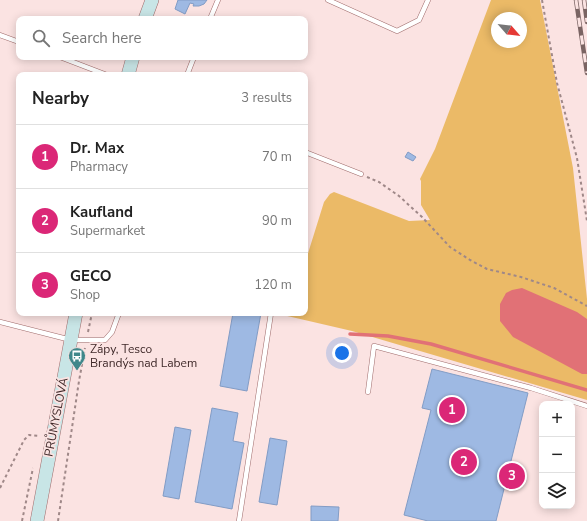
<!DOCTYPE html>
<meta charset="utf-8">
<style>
body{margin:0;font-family:"Nunito Sans",sans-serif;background:#f2f2f2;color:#222}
.controls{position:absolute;right:12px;bottom:12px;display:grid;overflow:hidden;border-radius:8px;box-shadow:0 2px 10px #0003}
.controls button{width:36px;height:36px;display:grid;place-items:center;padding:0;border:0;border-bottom:1px solid #e0e0e0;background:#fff;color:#222;font:20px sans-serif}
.compass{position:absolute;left:491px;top:12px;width:36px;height:36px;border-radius:50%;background:#fff;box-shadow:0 2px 10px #0003;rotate:118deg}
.you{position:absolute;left:342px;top:353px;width:14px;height:14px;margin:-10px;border:3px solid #fff;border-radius:50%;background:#1a73e8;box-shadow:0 0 0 6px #1a73e833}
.badge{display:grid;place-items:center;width:26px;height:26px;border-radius:50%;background:#db2777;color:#fff;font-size:13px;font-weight:700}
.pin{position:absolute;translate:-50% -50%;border:2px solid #fff;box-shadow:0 1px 4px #0006}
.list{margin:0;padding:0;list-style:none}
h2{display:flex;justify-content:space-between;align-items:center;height:52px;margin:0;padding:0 16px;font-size:17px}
h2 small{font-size:13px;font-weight:400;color:#767676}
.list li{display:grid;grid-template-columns:26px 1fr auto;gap:12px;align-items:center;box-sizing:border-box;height:64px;padding:0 16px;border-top:1px solid #e0e0e0}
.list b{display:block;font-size:15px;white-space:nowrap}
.list p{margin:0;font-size:13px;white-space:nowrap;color:#767676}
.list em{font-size:13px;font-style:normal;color:#767676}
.icon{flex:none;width:22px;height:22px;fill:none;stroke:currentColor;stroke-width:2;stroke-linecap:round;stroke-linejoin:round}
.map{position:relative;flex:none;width:587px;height:521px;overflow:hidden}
.search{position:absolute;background:#fff;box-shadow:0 2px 10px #0003;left:16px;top:16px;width:292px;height:44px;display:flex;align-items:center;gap:10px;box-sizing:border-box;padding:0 14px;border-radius:8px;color:#767676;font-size:15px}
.panel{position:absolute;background:#fff;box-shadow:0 2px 10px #0003;left:16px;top:72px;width:292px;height:244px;border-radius:8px}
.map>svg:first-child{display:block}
.green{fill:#ebba67;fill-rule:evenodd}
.water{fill:#e17176}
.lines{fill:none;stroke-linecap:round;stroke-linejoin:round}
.stream{stroke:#e17176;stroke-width:3.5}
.building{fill:#9eb9e3;stroke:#829cc5}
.service-casing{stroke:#9f6b6b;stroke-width:5.5}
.secondary-casing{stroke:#9f6b6b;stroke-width:14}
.path{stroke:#9f8888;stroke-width:2;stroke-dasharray:3 3;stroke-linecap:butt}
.service{stroke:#fff;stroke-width:4.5}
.secondary{stroke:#c8e5e6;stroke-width:13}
.rail-casing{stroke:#7a6463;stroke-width:4.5}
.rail{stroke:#fbe3e2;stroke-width:3;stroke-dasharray:9;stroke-linecap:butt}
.labels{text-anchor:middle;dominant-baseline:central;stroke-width:3.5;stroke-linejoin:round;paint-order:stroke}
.poi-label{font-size:12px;fill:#3f2929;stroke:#fbe3e2;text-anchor:start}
.street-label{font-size:12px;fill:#3f2929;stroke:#fbe3e2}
</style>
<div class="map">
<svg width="587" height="521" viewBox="0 0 587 521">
<rect width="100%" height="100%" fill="#fbe3e2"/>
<path class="green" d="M491 0H540L573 168 587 299V400L352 331 283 315V313H305V263L324 202 330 194 334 192 409 221 430 220 421 205V181L420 179 435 149ZM497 18H521V42H497Z"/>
<path class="water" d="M522 288 577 312 587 319V374H582L513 337 500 321V304L506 293 512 290Z"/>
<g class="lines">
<path class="stream" d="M350 334 388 336 431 344 587 390"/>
</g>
<path class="building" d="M178 0H207L204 4 199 6H193L194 4 190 3 185 14 175 9Z
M408 152 416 157 413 161 405 157Z
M233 313H261L247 391 220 386Z
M432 369 528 393 496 521H428L404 515 431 410 422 408Z
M212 408 238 413 233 441 244 443 232 509 195 502Z
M175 427 191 430 179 499 163 496Z
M270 438 287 441 277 505 259 502Z
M311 506 339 507 338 521H311Z"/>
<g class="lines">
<g class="service-casing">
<path id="service" d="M328 0 397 31 419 20 428 0
M210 19 218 0
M0 35 19 42
M60 57 107 75
M187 75 194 57
M305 152 361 174
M0 322 71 340H105L112 332 119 313
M368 392 374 346 531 388 587 406
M239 521 271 313"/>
</g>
<g class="secondary-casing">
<path id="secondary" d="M145 19 152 0
M128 75 133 57
M37 521 76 313"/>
</g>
<path class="path" d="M542 0 557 83 577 158 587 221
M367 177 379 182 399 196 422 217 450 247 470 260 487 269 521 277 554 288 587 306
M88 332 92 313
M0 488 24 440 29 435 40 436
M22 521 33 468
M58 521 79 381 85 348"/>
<use href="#service" class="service"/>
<use href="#secondary" class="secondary"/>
<g class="rail-casing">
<path id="rail" d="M576 0 587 73
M584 0 587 22"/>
</g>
<use href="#rail" class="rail"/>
</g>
<defs>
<g id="bus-pin" transform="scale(0.9)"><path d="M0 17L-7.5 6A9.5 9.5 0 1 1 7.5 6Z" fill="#3f878a" stroke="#fbe3e2"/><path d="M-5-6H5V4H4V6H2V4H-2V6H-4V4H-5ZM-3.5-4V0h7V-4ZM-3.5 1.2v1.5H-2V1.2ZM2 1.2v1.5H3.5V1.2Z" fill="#fff"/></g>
</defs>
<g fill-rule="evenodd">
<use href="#bus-pin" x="77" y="356"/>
</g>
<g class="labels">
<g class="poi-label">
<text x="90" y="349">Zápy, Tesco<tspan x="90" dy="14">Brandýs nad Labem</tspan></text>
</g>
<g class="street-label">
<text transform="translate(56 417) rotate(-79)">PRŮMYSLOVÁ</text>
</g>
</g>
</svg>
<div class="controls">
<button>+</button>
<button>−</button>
<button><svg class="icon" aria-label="layers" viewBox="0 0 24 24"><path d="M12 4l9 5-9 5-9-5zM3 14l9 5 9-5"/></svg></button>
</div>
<svg class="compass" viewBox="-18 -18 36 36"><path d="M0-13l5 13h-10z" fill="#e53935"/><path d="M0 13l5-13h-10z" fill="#767676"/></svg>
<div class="you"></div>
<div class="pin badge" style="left:452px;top:410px">1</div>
<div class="pin badge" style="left:464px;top:462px">2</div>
<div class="pin badge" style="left:512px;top:476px">3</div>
<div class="search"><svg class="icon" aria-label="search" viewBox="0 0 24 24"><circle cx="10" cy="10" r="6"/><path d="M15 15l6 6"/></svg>Search here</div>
<section class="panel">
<h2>Nearby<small>3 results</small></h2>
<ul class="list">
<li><span class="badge">1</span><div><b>Dr. Max</b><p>Pharmacy</p></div><em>70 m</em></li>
<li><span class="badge">2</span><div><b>Kaufland</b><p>Supermarket</p></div><em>90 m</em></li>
<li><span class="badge">3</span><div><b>GECO</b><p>Shop</p></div><em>120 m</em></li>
</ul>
</section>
</div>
